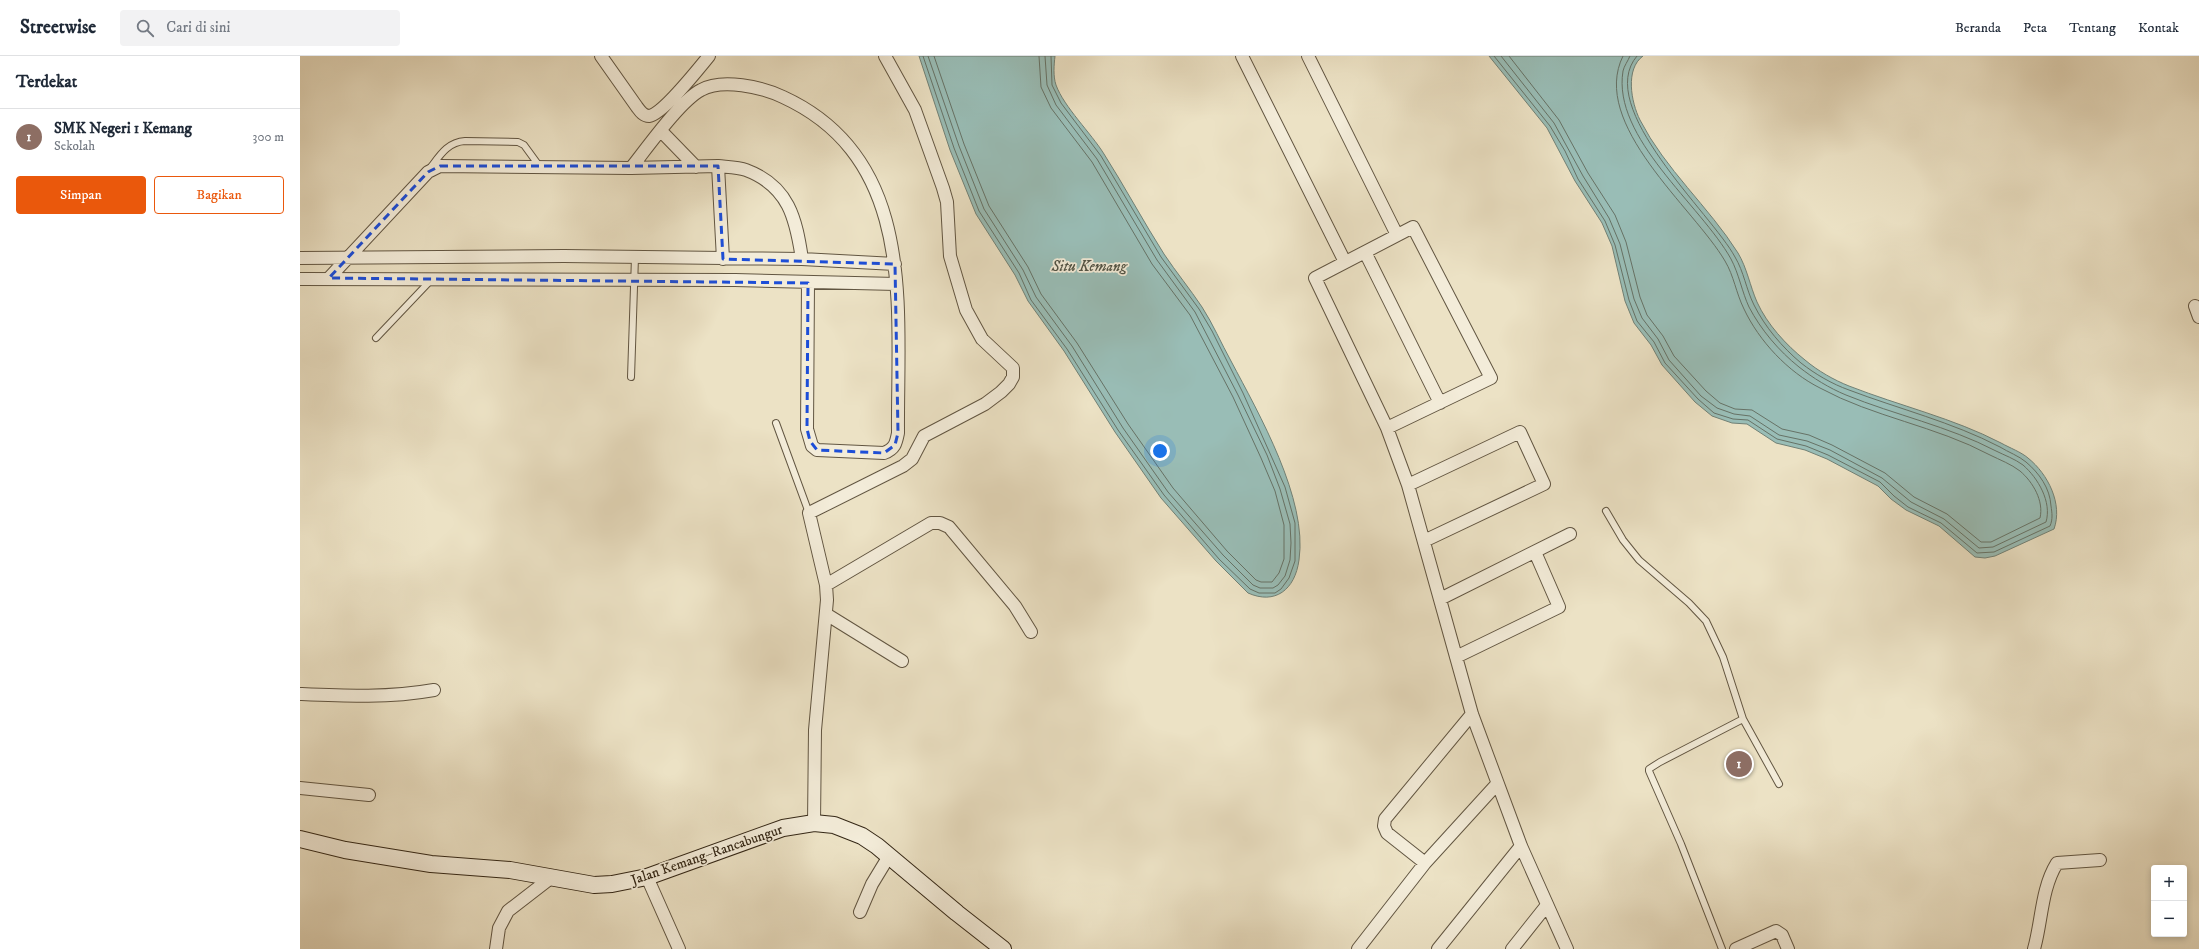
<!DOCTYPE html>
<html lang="id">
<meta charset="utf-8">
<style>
body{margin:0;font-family:"IM FELL DW Pica",serif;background:#f2f2f3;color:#1f2937}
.controls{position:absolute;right:12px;bottom:12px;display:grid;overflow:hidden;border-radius:4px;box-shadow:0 2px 6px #0003}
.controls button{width:36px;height:36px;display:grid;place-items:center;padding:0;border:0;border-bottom:1px solid #e0e1e3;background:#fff;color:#1f2937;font:20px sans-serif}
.you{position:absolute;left:860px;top:395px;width:14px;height:14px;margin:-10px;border:3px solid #fff;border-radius:50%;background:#1a73e8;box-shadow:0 0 0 6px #1a73e833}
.badge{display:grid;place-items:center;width:26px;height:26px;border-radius:50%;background:#ea580c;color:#fff;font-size:13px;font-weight:700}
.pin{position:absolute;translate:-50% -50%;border:2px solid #fff;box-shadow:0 1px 4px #0006}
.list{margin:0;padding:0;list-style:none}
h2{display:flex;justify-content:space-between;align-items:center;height:52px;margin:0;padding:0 16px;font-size:17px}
h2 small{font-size:13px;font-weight:400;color:#747a83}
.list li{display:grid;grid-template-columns:26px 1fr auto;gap:12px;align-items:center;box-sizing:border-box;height:56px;padding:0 16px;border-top:1px solid #e0e1e3}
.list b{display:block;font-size:15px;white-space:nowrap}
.list p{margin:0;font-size:13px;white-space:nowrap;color:#747a83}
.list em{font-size:13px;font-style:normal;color:#747a83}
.actions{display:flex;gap:8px;padding:12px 16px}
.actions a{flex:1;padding:9px 0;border:1px solid #ea580c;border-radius:4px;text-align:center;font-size:14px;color:#ea580c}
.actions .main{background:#ea580c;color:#fff}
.icon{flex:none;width:22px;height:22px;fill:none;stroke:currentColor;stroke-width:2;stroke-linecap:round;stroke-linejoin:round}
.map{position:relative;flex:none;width:1899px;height:893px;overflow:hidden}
header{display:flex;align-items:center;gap:24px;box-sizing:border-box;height:56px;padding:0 20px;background:#fff;border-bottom:1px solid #e0e1e3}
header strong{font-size:19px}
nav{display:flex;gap:22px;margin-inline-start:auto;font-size:14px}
.search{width:280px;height:36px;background:#f2f2f3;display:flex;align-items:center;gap:10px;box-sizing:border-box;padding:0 14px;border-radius:4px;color:#747a83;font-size:15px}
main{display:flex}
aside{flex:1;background:#fff}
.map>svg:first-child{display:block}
.water{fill:#99bdb6;stroke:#718176}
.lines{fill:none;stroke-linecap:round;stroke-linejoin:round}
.shore{stroke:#667266;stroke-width:1}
.lane-casing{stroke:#625642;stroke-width:8}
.street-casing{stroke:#625642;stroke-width:14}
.secondary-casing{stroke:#342716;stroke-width:18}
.lane{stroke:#f3ecd9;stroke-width:6}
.street{stroke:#f3ecd9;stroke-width:12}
.secondary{stroke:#f3ecd9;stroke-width:16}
.marked{fill:none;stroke:#1d4ed8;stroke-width:3;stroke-dasharray:8 5;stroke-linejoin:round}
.labels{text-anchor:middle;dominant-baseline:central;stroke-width:3.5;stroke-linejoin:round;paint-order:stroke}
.street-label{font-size:14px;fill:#342716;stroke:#f3ecd9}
.water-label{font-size:15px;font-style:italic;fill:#525446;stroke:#f3ecd9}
</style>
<header>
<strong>Streetwise</strong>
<div class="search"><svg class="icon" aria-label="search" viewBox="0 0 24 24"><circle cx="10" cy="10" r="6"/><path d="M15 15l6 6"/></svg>Cari di sini</div>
<nav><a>Beranda</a><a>Peta</a><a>Tentang</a><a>Kontak</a></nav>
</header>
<main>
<aside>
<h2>Terdekat<small></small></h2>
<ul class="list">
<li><span class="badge" style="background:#8d6e63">1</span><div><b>SMK Negeri 1 Kemang</b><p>Sekolah</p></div><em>300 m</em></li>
</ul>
<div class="actions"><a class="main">Simpan</a><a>Bagikan</a></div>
</aside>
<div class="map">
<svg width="1899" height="893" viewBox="0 0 1899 893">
<rect width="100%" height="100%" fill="#ece2c5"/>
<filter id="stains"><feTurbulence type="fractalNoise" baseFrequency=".005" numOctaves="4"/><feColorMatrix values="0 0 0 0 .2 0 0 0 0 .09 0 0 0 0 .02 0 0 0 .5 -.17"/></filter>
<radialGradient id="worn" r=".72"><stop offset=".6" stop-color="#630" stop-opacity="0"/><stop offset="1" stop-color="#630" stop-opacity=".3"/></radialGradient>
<path class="water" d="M619 0H755C754 9 753 20 756 29 764 51 791 77 804 98 825 131 843 165 864 198 876 216 890 233 902 251 913 268 921 287 931 305 959 358 1008 443 999 504 995 534 975 549 948 537L916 505 861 442 815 376 764 295 728 245 715 219 676 158 650 94Z
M1189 0H1343C1325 13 1331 46 1340 64 1365 113 1409 151 1438 197 1447 212 1450 230 1457 246 1467 268 1486 289 1505 304 1518 315 1534 324 1549 330 1600 350 1653 362 1701 387 1710 392 1721 396 1728 402 1748 418 1763 448 1754 473L1695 500 1685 502 1675 501 1639 470 1606 454 1591 443 1578 430 1527 403 1505 394 1476 387 1447 368 1432 367 1412 360 1395 346 1362 309 1351 289 1334 267 1325 245 1312 190 1302 167 1275 125 1247 72Z"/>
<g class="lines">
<path class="shore" d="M623 0 654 92 679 155 719 217 731 244 767 293 818 374 864 439 919 503 950 533 959 537H975L981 533 989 522 995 505V467L985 431 943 337 912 275 899 253 861 201 801 100 761 47 752 29 751 0
M628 0 659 90 684 153 723 214 736 241 772 290 823 372 868 436 923 499 953 529 960 532H973L978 529 985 520 990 504 991 487 990 468 980 433 967 399 938 339 895 256 857 204 797 103 756 49 747 29 745 0
M634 0 664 88 689 150 728 211 741 238 777 287 828 368 873 432 927 495 956 524 961 526H972L979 517 984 503V469L975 435 961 402 933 341 890 259 852 208 792 106 751 52 741 31 739 0
M1194 0 1250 70 1265 95 1278 123 1305 165 1315 189 1329 244 1337 265 1354 286 1365 307 1398 343 1414 357 1433 363 1448 364 1477 383 1506 390 1528 399 1580 426 1594 440 1608 451 1641 467 1677 497 1694 496 1750 470C1753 463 1752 457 1751 450 1750 432 1739 417 1726 406 1719 400 1708 396 1700 391 1652 366 1599 353 1549 334 1532 328 1515 318 1501 307 1482 291 1465 271 1454 249 1446 233 1444 216 1435 201 1412 158 1293 51 1337 0
M1201 0 1254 67 1283 120 1309 162 1320 188 1334 243 1342 262 1358 283 1369 304 1401 340 1417 352 1434 358 1450 360 1479 379 1507 385 1530 394 1582 422 1611 446 1644 463 1679 492 1693 491 1746 466C1752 446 1738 422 1723 409 1715 403 1704 399 1696 395 1648 370 1595 359 1546 339 1529 332 1513 322 1499 311 1479 295 1461 274 1449 251 1442 236 1439 218 1431 203 1401 149 1312 82 1323 15 1324 10 1328 5 1330 0
M1209 0 1259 64 1288 117 1315 159 1326 186 1340 241 1347 259 1363 280 1374 300 1406 335 1420 347 1435 353 1452 354 1482 373 1509 379 1532 389 1585 417 1614 441 1647 458 1681 486H1691L1740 462C1744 445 1733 426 1720 415 1711 408 1700 404 1690 399 1636 370 1573 361 1520 332 1488 316 1459 285 1444 253 1436 237 1434 220 1425 205 1394 152 1289 68 1323 0"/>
<g class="lane-casing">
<path id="lane" d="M131 111C140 99 148 86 165 85L218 86 224 89 240 111
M76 282 132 223
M331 321 335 201
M476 367 509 457
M1306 455 1323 484 1339 504 1389 547 1406 565 1423 601 1443 663 1479 728
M1422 893 1381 788 1349 715V713L1360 706 1443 663"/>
</g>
<g class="street-casing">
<path id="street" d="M301 0 337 51C340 55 343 60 349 60 363 58 399 12 409 0
M942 0 1045 206
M1008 0 1097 179
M361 75 396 111
M418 110C427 111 438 111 446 114 489 130 496 163 502 203
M331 112C347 92 380 45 401 34 422 22 462 31 483 41 618 103 597 253 598 377 596 387 595 393 584 397L517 394 512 390 507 373 508 227
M1065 196 1140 347
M0 202 264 200 502 203 595 208
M29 222 128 116 140 110 331 112 418 110 423 203
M0 223 435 224 596 228
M1895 250 1899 261
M1087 372 1191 322 1113 171 1015 222 1087 372 1108 429 1172 658 1221 790 1267 893
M1108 429 1220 376 1244 428 1124 485
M526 529 631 467H640L649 471 715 550 731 576
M1140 543 1270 478
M526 558 602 605
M1156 601 1259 551 1235 496
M0 638C46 640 89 642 134 634
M0 732 69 739
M514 767 515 674 527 544 526 529 509 457 603 410 612 403 624 380 685 348 701 336 709 328 713 321V312L682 283 666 254 650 200 647 146 643 132 615 54 585 0
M1125 807 1087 777 1084 770 1085 763 1172 658
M347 821 379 893
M560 856 572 828 589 800
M196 893 199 872 208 855 252 821
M1058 893 1125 807 1197 728
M1138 893 1221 790
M1212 893 1247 849
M1436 893 1476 875 1482 879 1488 893
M1734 893C1742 865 1741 833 1757 807L1800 804"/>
</g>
<g class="secondary-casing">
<path id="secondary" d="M0 783 45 794 131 808 210 814 294 829 312 828 347 821 483 772 514 767 534 769 562 780 577 790 657 857 703 893"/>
</g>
<use href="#lane" class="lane"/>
<use href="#street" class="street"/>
<use href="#secondary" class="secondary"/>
</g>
<path class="marked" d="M140 110H418L423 203 595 208 598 377 595 389 584 397 517 394 510 385 507 373 508 227 29 222 128 116Z"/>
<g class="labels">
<g class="street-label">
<text transform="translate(407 799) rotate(-19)">Jalan Kemang–Rancabungur</text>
</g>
<g class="water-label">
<text x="789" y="210">Situ Kemang</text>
</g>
</g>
<rect width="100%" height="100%" filter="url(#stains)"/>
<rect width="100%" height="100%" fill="url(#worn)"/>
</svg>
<div class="controls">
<button>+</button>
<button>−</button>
</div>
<div class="you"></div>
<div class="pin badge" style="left:1439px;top:708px;background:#8d6e63">1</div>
</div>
</main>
